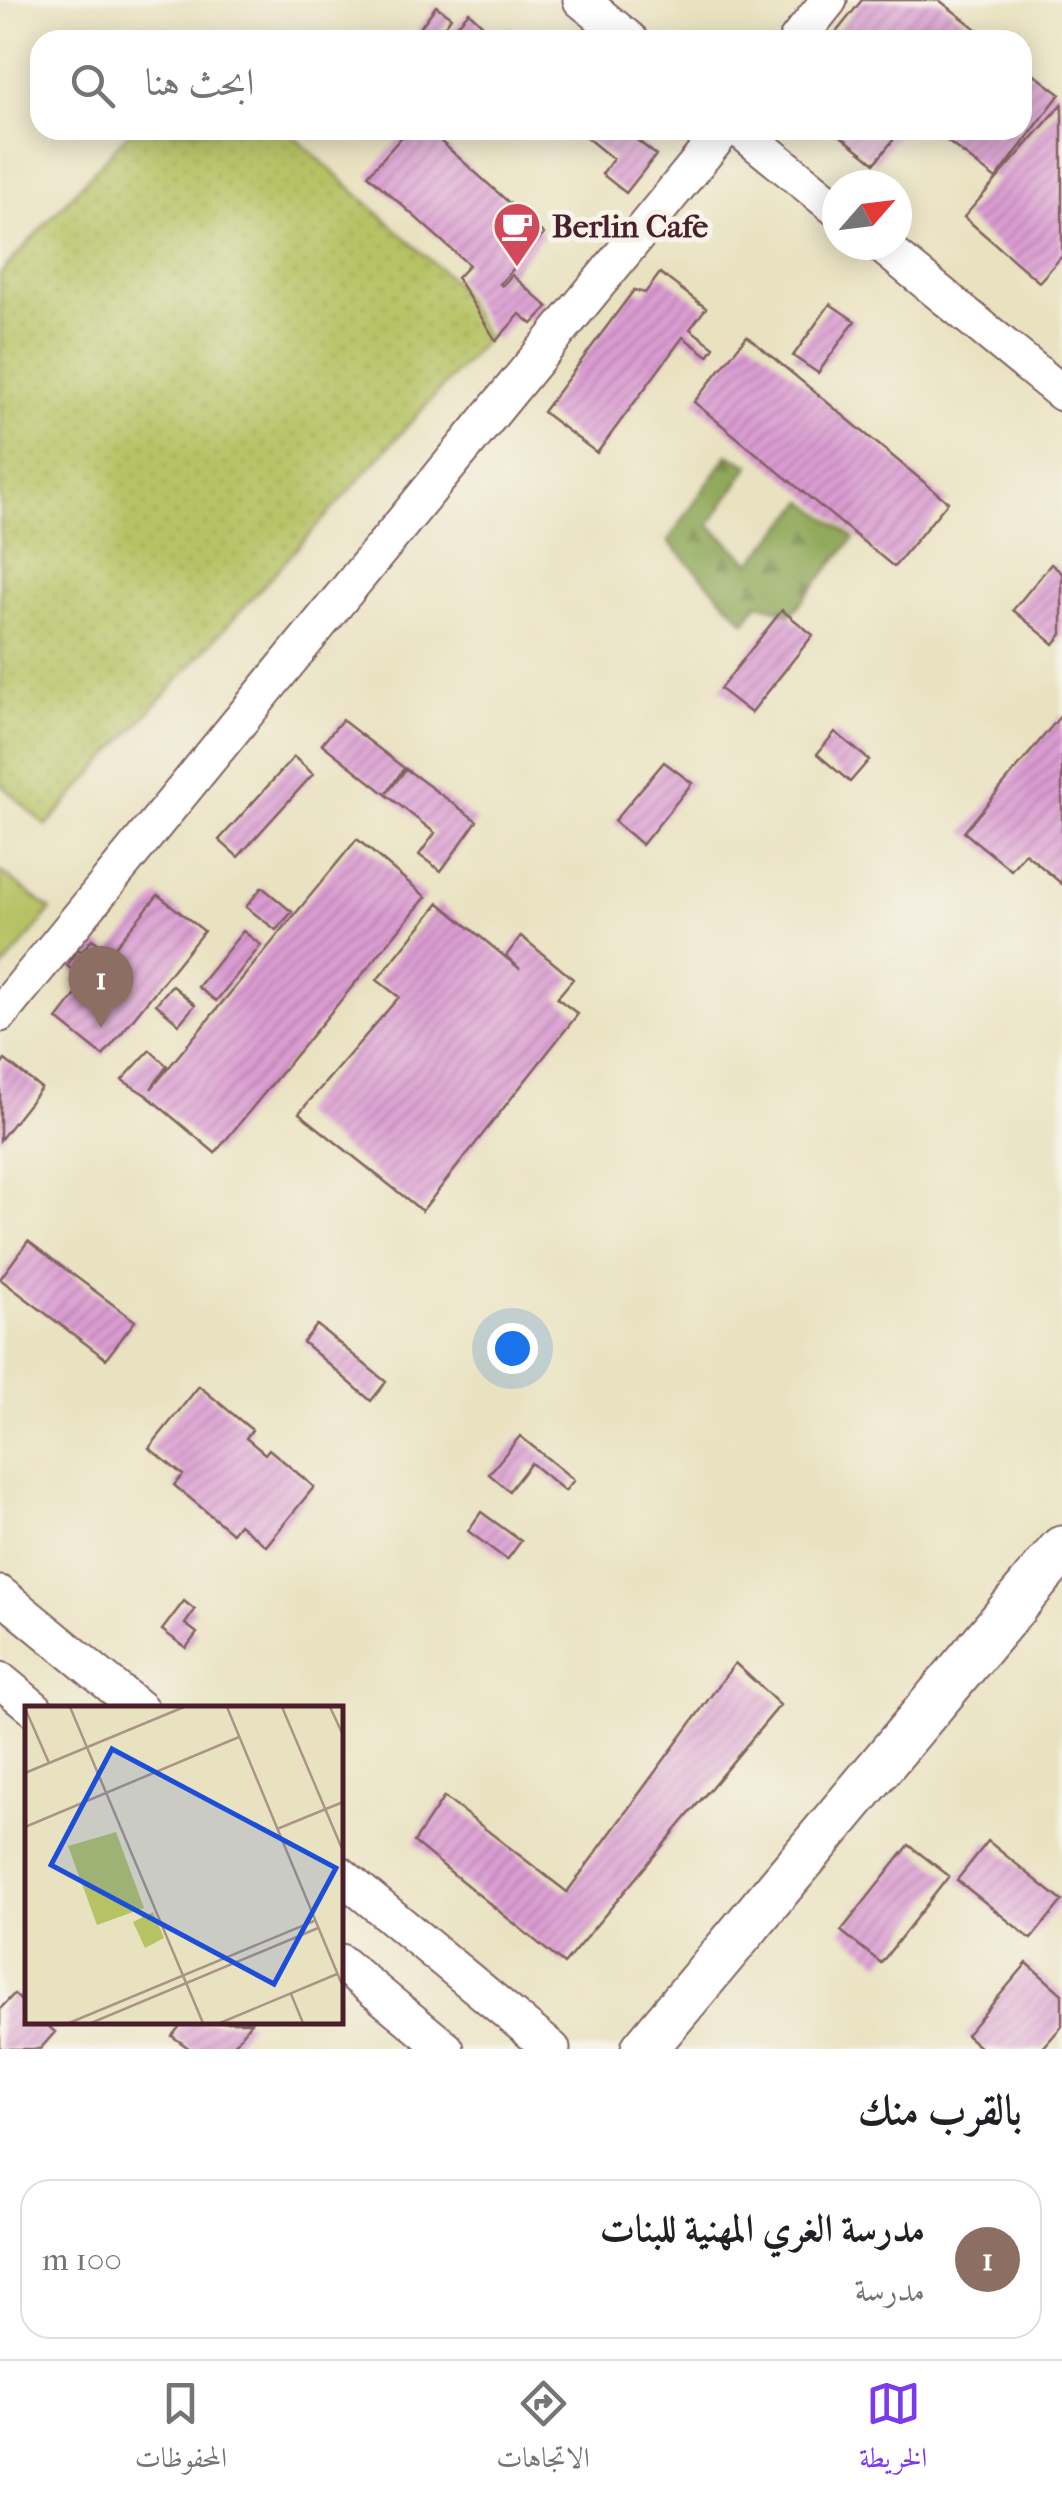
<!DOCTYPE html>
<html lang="ar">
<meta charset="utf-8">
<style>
body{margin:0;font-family:"IM FELL French Canon",Amiri,serif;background:#f6f6f6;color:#202124;direction:rtl}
.compass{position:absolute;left:822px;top:170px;width:90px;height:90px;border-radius:50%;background:#fff;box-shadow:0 5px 25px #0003;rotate:62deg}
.you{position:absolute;left:512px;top:1348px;width:35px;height:35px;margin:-25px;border:8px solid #fff;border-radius:50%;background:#1a73e8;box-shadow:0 0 0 15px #1a73e833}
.badge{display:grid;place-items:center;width:65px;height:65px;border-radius:50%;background:#7c3aed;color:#fff;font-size:32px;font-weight:700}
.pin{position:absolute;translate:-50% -82px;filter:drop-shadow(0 2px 5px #0008)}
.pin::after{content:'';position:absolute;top:52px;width:35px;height:30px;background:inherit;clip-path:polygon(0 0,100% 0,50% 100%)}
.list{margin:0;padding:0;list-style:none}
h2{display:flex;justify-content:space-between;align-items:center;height:130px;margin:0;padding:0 40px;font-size:42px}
h2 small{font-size:32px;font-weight:400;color:#757577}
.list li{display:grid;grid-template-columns:65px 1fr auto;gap:30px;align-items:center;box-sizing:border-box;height:160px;margin:0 20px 20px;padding:0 20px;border:2px solid #e0e0e0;border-radius:30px}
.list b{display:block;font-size:38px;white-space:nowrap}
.list p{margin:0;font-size:32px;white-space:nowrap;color:#757577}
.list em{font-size:32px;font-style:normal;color:#757577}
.icon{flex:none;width:55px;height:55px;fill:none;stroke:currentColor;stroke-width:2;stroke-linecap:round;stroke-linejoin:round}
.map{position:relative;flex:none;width:1062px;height:2049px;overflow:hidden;direction:ltr}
.search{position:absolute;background:#fff;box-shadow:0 5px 25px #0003;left:30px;right:30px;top:30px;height:110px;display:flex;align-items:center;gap:25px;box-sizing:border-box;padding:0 35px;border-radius:30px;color:#757577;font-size:38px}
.sheet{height:310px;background:#fff}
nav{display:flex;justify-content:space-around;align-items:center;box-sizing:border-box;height:140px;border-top:2px solid #e0e0e0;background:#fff;font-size:28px;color:#757577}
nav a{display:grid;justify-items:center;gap:5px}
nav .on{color:#7c3aed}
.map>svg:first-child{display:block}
.grass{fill:url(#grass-dots);stroke:#807148;stroke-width:2.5}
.forest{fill:url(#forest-firs);stroke:#6d6442;stroke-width:2.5}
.green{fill:#b6c365;stroke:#807148;stroke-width:2.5}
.building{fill:url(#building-hatch)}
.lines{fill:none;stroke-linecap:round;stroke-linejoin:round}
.minor-casing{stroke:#826360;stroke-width:39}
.tertiary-casing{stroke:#826360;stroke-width:49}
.minor{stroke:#fff;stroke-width:35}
.tertiary{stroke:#fff;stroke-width:45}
.labels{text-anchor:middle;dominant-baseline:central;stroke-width:10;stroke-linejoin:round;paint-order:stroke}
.poi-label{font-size:32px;font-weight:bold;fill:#4a1f2b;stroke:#f7f3e8;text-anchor:start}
.inset-road{fill:none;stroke:#a99485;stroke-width:2.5}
.view{fill:#1d4ed8;fill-opacity:0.15;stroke:#1d4ed8;stroke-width:5}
.inset-edge{fill:none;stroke:#4a1f2b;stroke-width:5}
</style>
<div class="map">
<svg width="1062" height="2049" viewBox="0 0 1062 2049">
<defs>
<pattern id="grass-dots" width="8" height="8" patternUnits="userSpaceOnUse" patternTransform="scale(2.5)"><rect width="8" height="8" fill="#b6c365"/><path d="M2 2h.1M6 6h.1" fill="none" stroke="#9ea758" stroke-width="1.8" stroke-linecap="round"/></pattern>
<pattern id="forest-firs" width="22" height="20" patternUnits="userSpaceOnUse" patternTransform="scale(2.5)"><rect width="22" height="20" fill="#90a95a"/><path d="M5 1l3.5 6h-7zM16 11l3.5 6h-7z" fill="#78894b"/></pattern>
<pattern id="building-hatch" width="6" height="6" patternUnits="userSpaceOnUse" patternTransform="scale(2.5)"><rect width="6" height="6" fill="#db9dd3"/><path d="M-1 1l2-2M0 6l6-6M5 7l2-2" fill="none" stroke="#b47fab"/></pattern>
</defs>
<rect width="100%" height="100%" fill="#f7f3e8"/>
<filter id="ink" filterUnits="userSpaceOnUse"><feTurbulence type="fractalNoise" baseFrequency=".01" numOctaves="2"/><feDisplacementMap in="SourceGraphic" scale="20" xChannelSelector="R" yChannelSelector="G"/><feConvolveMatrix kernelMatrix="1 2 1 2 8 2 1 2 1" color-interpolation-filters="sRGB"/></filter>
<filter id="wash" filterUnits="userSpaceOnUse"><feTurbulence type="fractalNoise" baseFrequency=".0048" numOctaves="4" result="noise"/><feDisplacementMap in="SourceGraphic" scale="40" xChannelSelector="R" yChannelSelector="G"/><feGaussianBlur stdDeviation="2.25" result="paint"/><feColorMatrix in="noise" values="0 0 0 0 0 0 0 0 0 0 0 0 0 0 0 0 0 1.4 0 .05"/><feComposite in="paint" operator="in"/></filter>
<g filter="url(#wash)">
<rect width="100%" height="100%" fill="#e9e2c1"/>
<path class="grass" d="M131 130H287L454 282 487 338 46 826 0 784V274Z"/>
<path class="forest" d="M728 454 750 465 709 525 751 563 805 501 854 538 791 614 758 603 745 622 668 541Z"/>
<path class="green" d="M0 871 51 910 0 972Z"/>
<g id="blocks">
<path class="building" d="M862 0H939L979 31 972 40H830Z
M436 6 451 17 435 40H411Z
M469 12 486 28 475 40H458L450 33Z
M509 27 526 40H499Z
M1022 65 1060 94 996 179 933 130H1022Z
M1062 104V256L1039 282 964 217Z
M408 130H428L544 234 500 284 502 286 512 275 548 307 532 324 520 314 496 341 457 278 469 265 368 175Z
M577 130H636L639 133 637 140 656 155 626 193 602 174 613 159Z
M833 130H901L875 163Z
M660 273 706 308 690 329 714 347 708 356 683 337 597 453 543 412 634 290 645 293Z
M830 304 855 321 818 373 793 356Z
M747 336 948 502 894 567 694 402Z
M1051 564 1062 573V634L1054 644 1013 610Z
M782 610 813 635 751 713 720 689Z
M1062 714V884L1025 853 1011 870 964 832Z
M342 720 404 768 387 793 406 769 477 821 441 871 419 855 435 833 322 744Z
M835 732 869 760 850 782 817 754Z
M294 757 313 774 238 857 219 840Z
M664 762 692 783 642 845 614 821Z
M357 839 426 897 215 1153 146 1095 122 1080 150 1050 167 1066 151 1089Z
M262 887 292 912 276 930 246 907Z
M158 895 204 931 103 1056 57 1019 100 964 95 960 83 978 67 966 78 949 82 952 92 939 109 951 103 961Z
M439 903 520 969 506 956 521 936 573 979 557 998 578 1014 422 1211 299 1113 399 997 377 980Z
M243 931 261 945 216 1001 198 987Z
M172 985 195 1005 179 1024 156 1004Z
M5 1060 41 1088 0 1140V1067Z
M28 1241 135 1321 106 1359 0 1279Z
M317 1325 386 1382 371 1401 303 1342Z
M199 1386 252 1430 246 1438 265 1454 269 1449 314 1487 266 1546 239 1524 232 1533 174 1485 183 1475 149 1448Z
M520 1436 574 1480 565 1491 531 1463 509 1491 489 1474Z
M481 1512 521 1541 507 1560 468 1531Z
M184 1601 195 1610 185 1624 197 1633 186 1648 162 1630Z
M735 1663 780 1705 564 1964 414 1842 444 1797 567 1892Z
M988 1841 1062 1901 1031 1939 957 1880Z
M909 1845 949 1876 881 1963 841 1931Z
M1027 1963 1062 1994V2026L1042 2049H982L966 2035Z
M14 1994 28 2007V2022H44L55 2032 40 2049H0V2009Z
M183 2022H251L231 2049H190L172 2036Z"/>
</g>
</g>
<g filter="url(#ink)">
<use href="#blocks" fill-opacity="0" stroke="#826360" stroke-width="2.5"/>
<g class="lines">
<g class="minor-casing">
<path id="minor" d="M581 0 630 40
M797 40 829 0
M740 130 837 209
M881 245 1062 393
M0 1014 724 130
M0 1594 140 1709
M0 1680 35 1709
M340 1874 552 2049
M340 1962 446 2049"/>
</g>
<g class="tertiary-casing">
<path id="tertiary" d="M644 2049 1062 1549"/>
</g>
<use href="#minor" class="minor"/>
<use href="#tertiary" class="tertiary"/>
</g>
</g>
<defs>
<g id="cafe-pin" transform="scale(2.5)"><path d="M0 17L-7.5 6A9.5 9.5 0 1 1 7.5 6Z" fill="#d1495b" stroke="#f7f3e8"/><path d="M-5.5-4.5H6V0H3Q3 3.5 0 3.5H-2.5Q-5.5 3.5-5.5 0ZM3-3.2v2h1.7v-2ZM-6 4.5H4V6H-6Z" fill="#fff"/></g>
</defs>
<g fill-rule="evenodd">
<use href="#cafe-pin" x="517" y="226"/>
</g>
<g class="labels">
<g class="poi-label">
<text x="552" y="226">Berlin Cafe</text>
</g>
</g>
<g transform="translate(25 1706)">
<rect width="318" height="318" fill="#e9e2c1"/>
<path d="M91 126 119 202 72 219 43 140Z" fill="#b6c365"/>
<path d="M128 206 139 232 120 242 108 216Z" fill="#b6c365"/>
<path class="inset-road" d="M45 1 178 317M202 1 318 281M257 1 318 145M305 1 318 29M0 2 24 57M0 67 159 1M0 121 214 31M252 123 318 96M266 288 278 317M44 317 289 215M66 317 293 222M195 317 312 268"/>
<path class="view" d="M87 43 311 162 249 278 26 159Z"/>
<rect width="318" height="318" class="inset-edge"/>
</g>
</svg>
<svg class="compass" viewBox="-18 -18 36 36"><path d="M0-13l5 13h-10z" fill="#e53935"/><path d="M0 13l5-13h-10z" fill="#757577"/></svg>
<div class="you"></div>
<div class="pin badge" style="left:101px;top:1028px;background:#8d6e63">1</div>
<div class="search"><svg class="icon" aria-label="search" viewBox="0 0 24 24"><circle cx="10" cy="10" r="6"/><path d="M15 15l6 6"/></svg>ابحث هنا</div>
</div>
<section class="sheet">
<h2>بالقرب منك<small></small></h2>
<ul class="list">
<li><span class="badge" style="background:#8d6e63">1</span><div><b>مدرسة الغري المهنية للبنات</b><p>مدرسة</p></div><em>100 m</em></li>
</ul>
</section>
<nav>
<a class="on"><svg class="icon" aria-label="map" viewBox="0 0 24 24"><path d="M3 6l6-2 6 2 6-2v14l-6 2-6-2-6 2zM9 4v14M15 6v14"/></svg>الخريطة</a>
<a><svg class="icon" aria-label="directions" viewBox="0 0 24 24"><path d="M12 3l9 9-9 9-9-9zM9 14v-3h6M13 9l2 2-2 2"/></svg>الاتجاهات</a>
<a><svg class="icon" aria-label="saved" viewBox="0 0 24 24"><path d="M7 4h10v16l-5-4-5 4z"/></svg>المحفوظات</a>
</nav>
